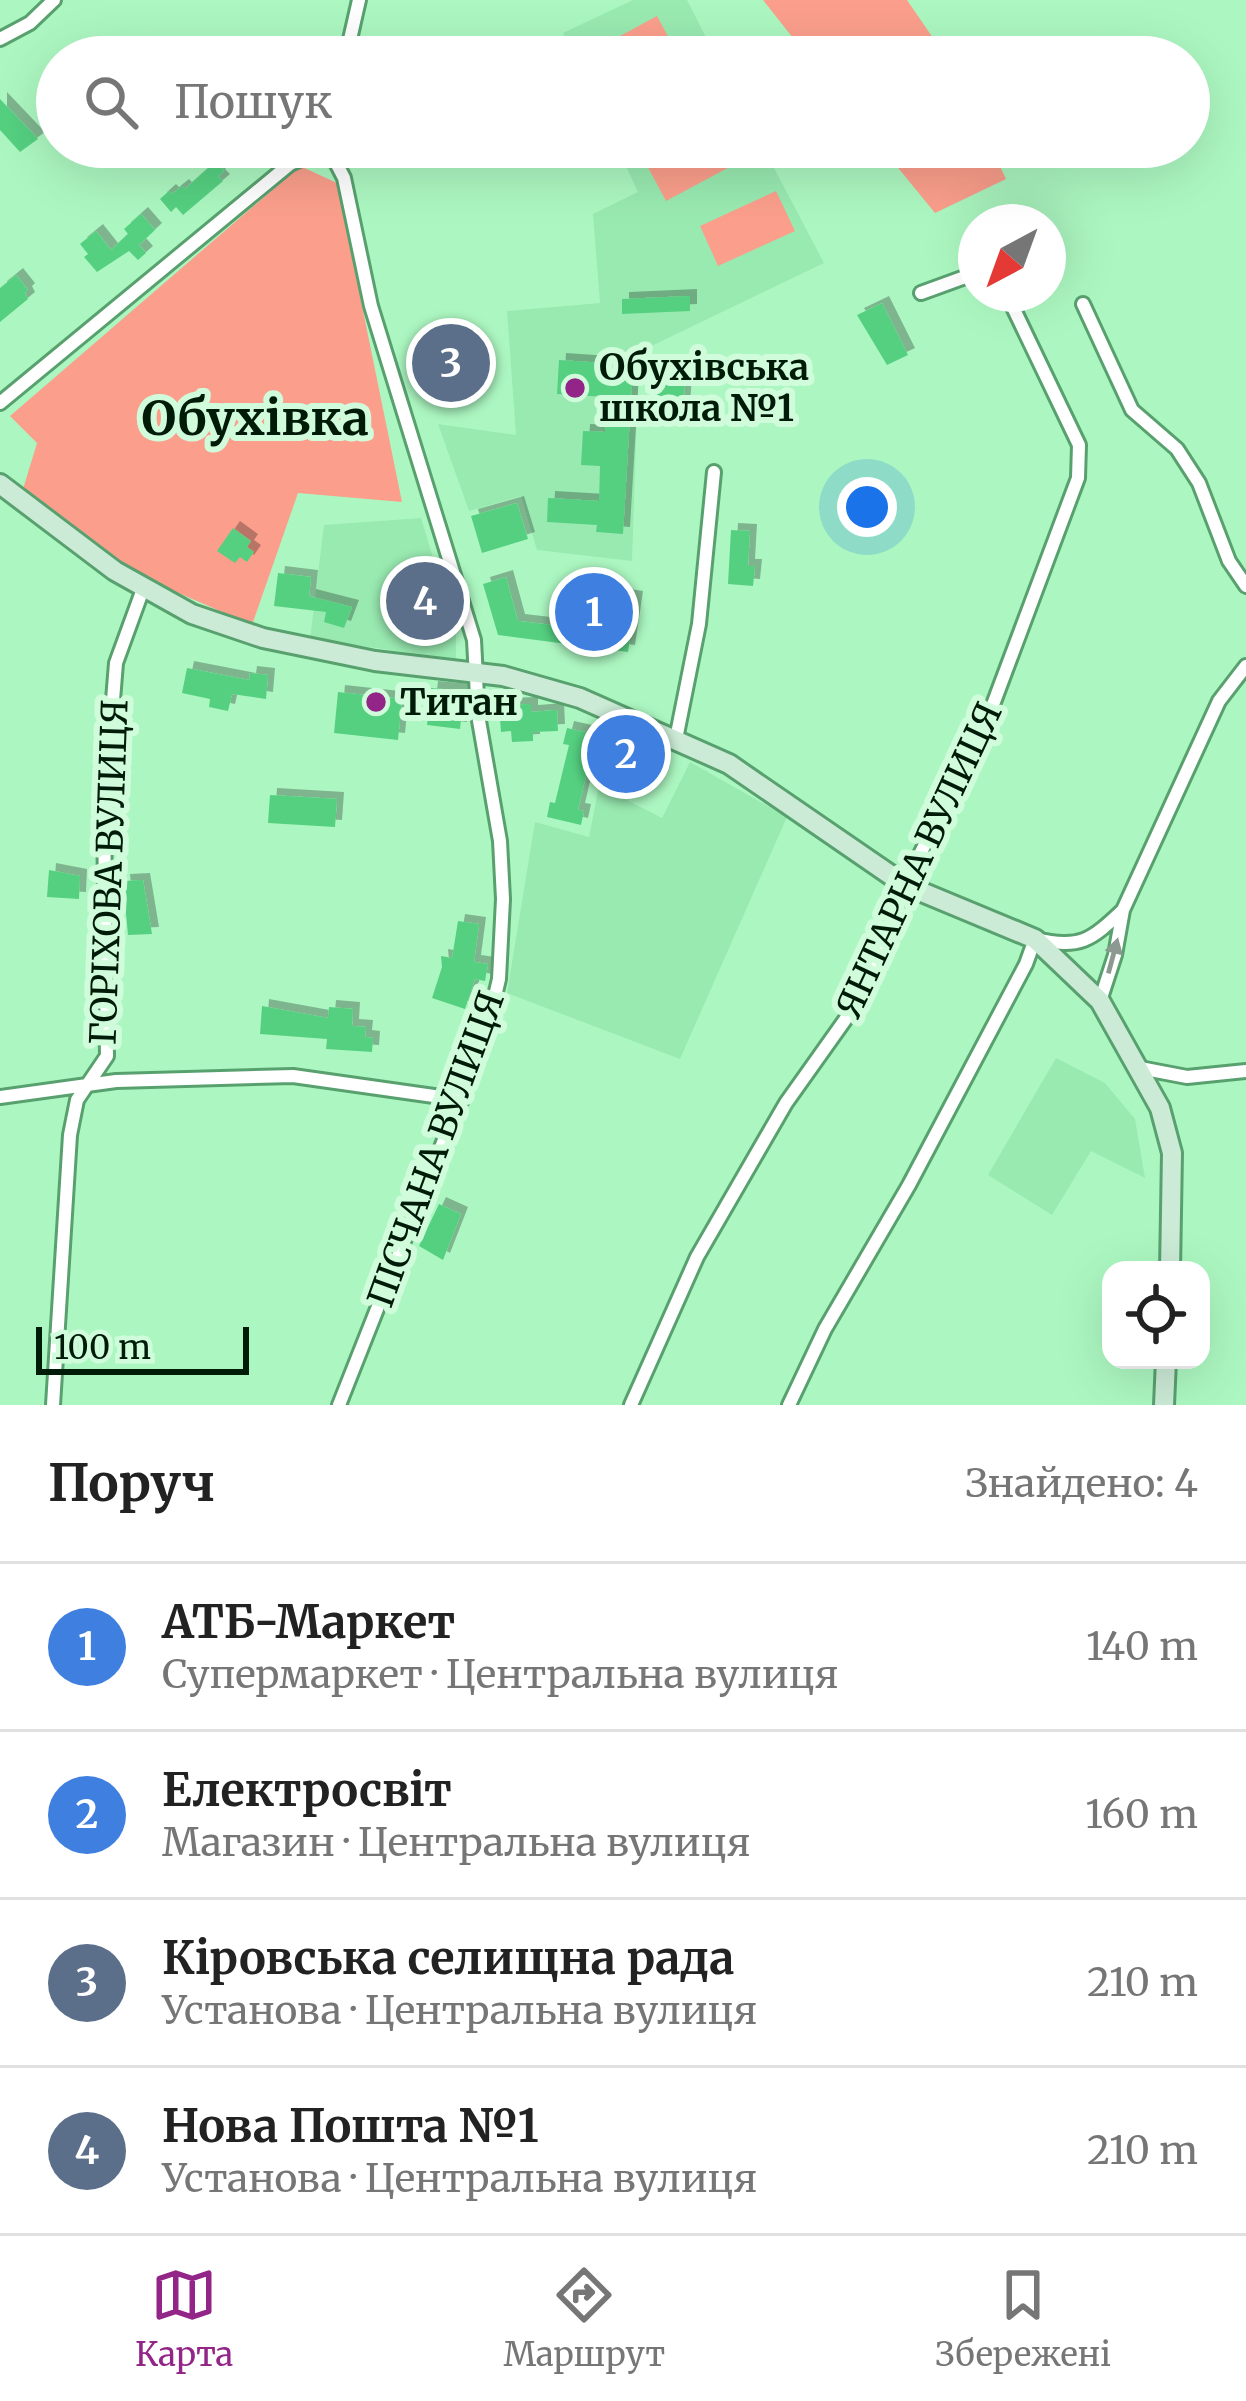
<!DOCTYPE html>
<html lang="uk">
<meta charset="utf-8">
<style>
body{margin:0;font-family:Merriweather,serif;background:#f2f2f2;color:#222}
.controls{position:absolute;right:36px;bottom:36px;display:grid;overflow:hidden;border-radius:24px;box-shadow:0 12px 48px #0002}
.controls button{width:108px;height:108px;display:grid;place-items:center;padding:0;border:0;border-bottom:3px solid #e0e0e0;background:#fff;color:#222;font:60px sans-serif}
.compass{position:absolute;left:958px;top:204px;width:108px;height:108px;border-radius:50%;background:#fff;box-shadow:0 12px 48px #0002;rotate:221deg}
.scale{position:absolute;left:36px;bottom:30px;width:213px;box-sizing:border-box;padding-left:12px;border:6px solid #001c09;border-top:0;font-size:33px;line-height:42px;white-space:nowrap;color:#001c09;-webkit-text-stroke:9px #d1fcdc;paint-order:stroke}
.you{position:absolute;left:867px;top:507px;width:42px;height:42px;margin:-30px;border:9px solid #fff;border-radius:50%;background:#1a73e8;box-shadow:0 0 0 18px #1a73e833}
.badge{display:grid;place-items:center;width:78px;height:78px;border-radius:50%;background:#922587;color:#fff;font-size:39px;font-weight:700}
.pin{position:absolute;translate:-50% -50%;border:6px solid #fff;box-shadow:0 3px 12px #0006}
.list{margin:0;padding:0;list-style:none}
h2{display:flex;justify-content:space-between;align-items:center;height:156px;margin:0;padding:0 48px;font-size:51px}
h2 small{font-size:39px;font-weight:400;color:#767676}
.list li{display:grid;grid-template-columns:78px 1fr auto;gap:36px;align-items:center;box-sizing:border-box;height:168px;padding:0 48px;border-top:3px solid #e0e0e0}
.list b{display:block;font-size:45px;white-space:nowrap}
.list p{margin:0;font-size:39px;white-space:nowrap;color:#767676}
.list em{font-size:39px;font-style:normal;color:#767676}
.icon{flex:none;width:66px;height:66px;fill:none;stroke:currentColor;stroke-width:2;stroke-linecap:round;stroke-linejoin:round}
.map{position:relative;flex:none;width:1246px;height:1405px;overflow:hidden}
.search{position:absolute;background:#fff;box-shadow:0 12px 48px #0002;left:36px;right:36px;top:36px;height:132px;display:flex;align-items:center;gap:30px;box-sizing:border-box;padding:0 42px;border-radius:66px;color:#767676;font-size:45px}
.sheet{height:828px;background:#fff}
nav{display:flex;justify-content:space-around;align-items:center;box-sizing:border-box;height:168px;border-top:3px solid #e0e0e0;background:#fff;font-size:33px;color:#767676}
nav a{display:grid;justify-items:center;gap:6px}
nav .on{color:#922587}
.map>svg:first-child{display:block}
.built{fill:#99eab1}
.green{fill:#fb9f8c}
.building{fill:#55d081;filter:url(#shadow)}
.lines{fill:none;stroke-linecap:round;stroke-linejoin:round}
.street-casing{stroke:#58a16f;stroke-width:18}
.secondary-casing{stroke:#58a16f;stroke-width:24}
.street{stroke:#fff;stroke-width:12}
.secondary{stroke:#cbebd6;stroke-width:18}
.oneway{fill:#8c9990}
.poi-dot{fill:#922587;stroke:#d1fcdc;stroke-width:4.5}
.labels{text-anchor:middle;dominant-baseline:central;stroke-width:12;stroke-linejoin:round;paint-order:stroke}
.poi-label{font-size:36px;font-weight:bold;fill:#001c09;stroke:#d1fcdc;text-anchor:start}
.street-label{font-size:36px;fill:#001c09;stroke:#d1fcdc}
.district-label{font-size:48px;font-weight:bold;fill:#001c09;stroke:#d1fcdc}
</style>
<div class="map">
<svg width="1246" height="1405" viewBox="0 0 1246 1405">
<defs>
<filter id="shadow"><feDropShadow dx="7" dy="-7" stdDeviation="0" flood-color="#0004"/></filter>
</defs>
<rect width="100%" height="100%" fill="#acf7c1"/>
<path class="built" d="M633 0H687L716 57H574L563 33Z
M617 147H763L824 263 639 352 632 561 537 550 521 496 469 511 438 424 516 435 507 311 600 303 593 214 638 192Z
M421 518 456 634V659L310 639 324 525Z
M690 762 787 817 680 1059 507 993 535 822 589 837 599 786 662 818Z
M1056 1058 1105 1083 1135 1119 1145 1178 1091 1151 1052 1215 988 1175Z"/>
<path class="green" d="M763 0H907L946 57H808Z
M657 16 679 57H588L587 54Z
M637 147H728L737 163 666 201Z
M881 147H991L1006 179 935 213Z
M300 166 337 183 402 502 298 493 252 625 151 581 66 527 23 489 37 443 10 416Z
M776 191 795 231 718 266 700 226Z"/>
<path class="building" d="M0 99 38 139 20 152 0 130Z
M216 161 224 171 218 176 223 181 183 215 176 207 171 212 160 199 169 191 172 194 182 186 185 189Z
M141 214 155 230 139 245 146 253 138 260 129 251 97 272 84 257 88 254 80 244 96 231 111 250 128 234 124 229Z
M16 275 28 290 25 293 28 299 0 322V288Z
M690 296V311L622 314V299Z
M882 303 908 355 887 365 857 315Z
M455 333 472 383 446 392 429 342Z
M559 360 633 365 623 534 596 532 597 525 547 522 548 498 599 501 600 466 581 465 583 431 605 432 607 397 557 394Z
M659 368 686 370 682 423 655 420Z
M517 503 528 539 482 553 471 516Z
M233 528 251 541 247 547 254 552 247 562 240 557 235 563 217 551Z
M731 530 750 531 748 566H755L753 586 728 584Z
M278 573 311 577 309 596 352 607 344 628 324 622 326 612 274 606Z
M506 577 518 621 552 625 558 586 636 598 628 652 498 635 483 584Z
M187 668 249 680 250 673 268 675 266 699 232 694 228 711 209 707 210 699 182 693Z
M431 688 464 691 460 729 427 725Z
M338 692 402 699 398 740 334 733Z
M531 704V712L557 710 558 731 533 732V741L512 742 511 731 501 732 499 705Z
M567 728 644 745 636 771 590 758 578 810 584 811 581 825 547 817 550 802 555 803 569 745 563 744Z
M270 795 337 799 335 827 268 823Z
M49 870 80 876 79 899 47 897Z
M143 880 152 934 128 935 123 881Z
M458 921 479 924 474 962 488 964 485 981 475 979 465 1009 432 998 442 967 441 956 452 958Z
M262 1006 328 1018 329 1007 353 1009 352 1026 366 1027 365 1037 373 1038 372 1052 326 1049 327 1039 260 1034Z
M439 1204 461 1214 443 1260 419 1246Z"/>
<g class="lines">
<g class="street-casing">
<path id="street" d="M0 39 30 23 54 0
M346 57 359 0
M328 147 344 178 371 306 474 640 478 715 500 841 503 899 499 979 486 1034 339 1405
M921 293 976 273
M1083 304 1132 410 1177 449 1199 483 1229 561 1246 586
M0 403 290 164 328 147
M676 739 699 624 714 472
M1100 1001 1115 955 1123 910 1219 701 1246 666
M1140 1068 1187 1077 1246 1071
M0 1097 116 1081 293 1076 462 1100
M53 1405 70 1135 77 1100 107 1056 104 811 116 663 143 589
M631 1405 697 1257 786 1103 867 989 905 885 991 710 1078 478 1079 445 1010 301 1001 294
M789 1405 825 1329 909 1185 1026 964 1035 939C1081 949 1090 941 1123 910"/>
</g>
<g class="secondary-casing">
<path id="secondary" d="M0 484 115 571 192 614 263 638 375 661 503 676 580 698 729 764 905 885 1035 939 1100 1001 1160 1108 1172 1153 1170 1270
M1164 1405 1166 1360"/>
</g>
<use href="#street" class="street"/>
<use href="#secondary" class="secondary"/>
</g>
<defs><path id="oneway-solid" d="M-6-.8H1V-3.2L6.5 0L1 3.2V.8H-6Z" transform="scale(3)"/></defs>
<use class="oneway" href="#oneway-solid" transform="translate(1113 956) rotate(-75)"/>
<g class="poi-dot">
<circle cx="575" cy="388" r="12"/>
<circle cx="376" cy="702" r="12"/>
</g>
<g class="labels">
<g class="poi-label">
<text x="599" y="367">Обухівська<tspan x="599" dy="41">школа №1</tspan></text>
<text x="400" y="702">Титан</text>
</g>
<g class="street-label">
<text transform="translate(919 860) rotate(-65)">ЯНТАРНА ВУЛИЦЯ</text>
<text transform="translate(109 872) rotate(-88)">ГОРІХОВА ВУЛИЦЯ</text>
<text transform="translate(436 1149) rotate(-70)">ПІСЧАНА ВУЛИЦЯ</text>
</g>
<g class="district-label">
<text x="255" y="418">Обухівка</text>
</g>
</g>
</svg>
<div class="controls">
<button><svg class="icon" aria-label="locate" viewBox="0 0 24 24"><circle cx="12" cy="12" r="6"/><path d="M12 2v4M12 18v4M2 12h4M18 12h4"/></svg></button>
</div>
<svg class="compass" viewBox="-18 -18 36 36"><path d="M0-13l5 13h-10z" fill="#e53935"/><path d="M0 13l5-13h-10z" fill="#767676"/></svg>
<div class="scale">100 m</div>
<div class="you"></div>
<div class="pin badge" style="left:594px;top:612px;background:#3f7fe0">1</div>
<div class="pin badge" style="left:626px;top:754px;background:#3f7fe0">2</div>
<div class="pin badge" style="left:451px;top:363px;background:#5c6f8a">3</div>
<div class="pin badge" style="left:425px;top:601px;background:#5c6f8a">4</div>
<div class="search"><svg class="icon" aria-label="search" viewBox="0 0 24 24"><circle cx="10" cy="10" r="6"/><path d="M15 15l6 6"/></svg>Пошук</div>
</div>
<section class="sheet">
<h2>Поруч<small>Знайдено: 4</small></h2>
<ul class="list">
<li><span class="badge" style="background:#3f7fe0">1</span><div><b>АТБ-Маркет</b><p>Супермаркет · Центральна вулиця</p></div><em>140 m</em></li>
<li><span class="badge" style="background:#3f7fe0">2</span><div><b>Електросвіт</b><p>Магазин · Центральна вулиця</p></div><em>160 m</em></li>
<li><span class="badge" style="background:#5c6f8a">3</span><div><b>Кіровська селищна рада</b><p>Установа · Центральна вулиця</p></div><em>210 m</em></li>
<li><span class="badge" style="background:#5c6f8a">4</span><div><b>Нова Пошта №1</b><p>Установа · Центральна вулиця</p></div><em>210 m</em></li>
</ul>
</section>
<nav>
<a class="on"><svg class="icon" aria-label="map" viewBox="0 0 24 24"><path d="M3 6l6-2 6 2 6-2v14l-6 2-6-2-6 2zM9 4v14M15 6v14"/></svg>Карта</a>
<a><svg class="icon" aria-label="directions" viewBox="0 0 24 24"><path d="M12 3l9 9-9 9-9-9zM9 14v-3h6M13 9l2 2-2 2"/></svg>Маршрут</a>
<a><svg class="icon" aria-label="saved" viewBox="0 0 24 24"><path d="M7 4h10v16l-5-4-5 4z"/></svg>Збережені</a>
</nav>
